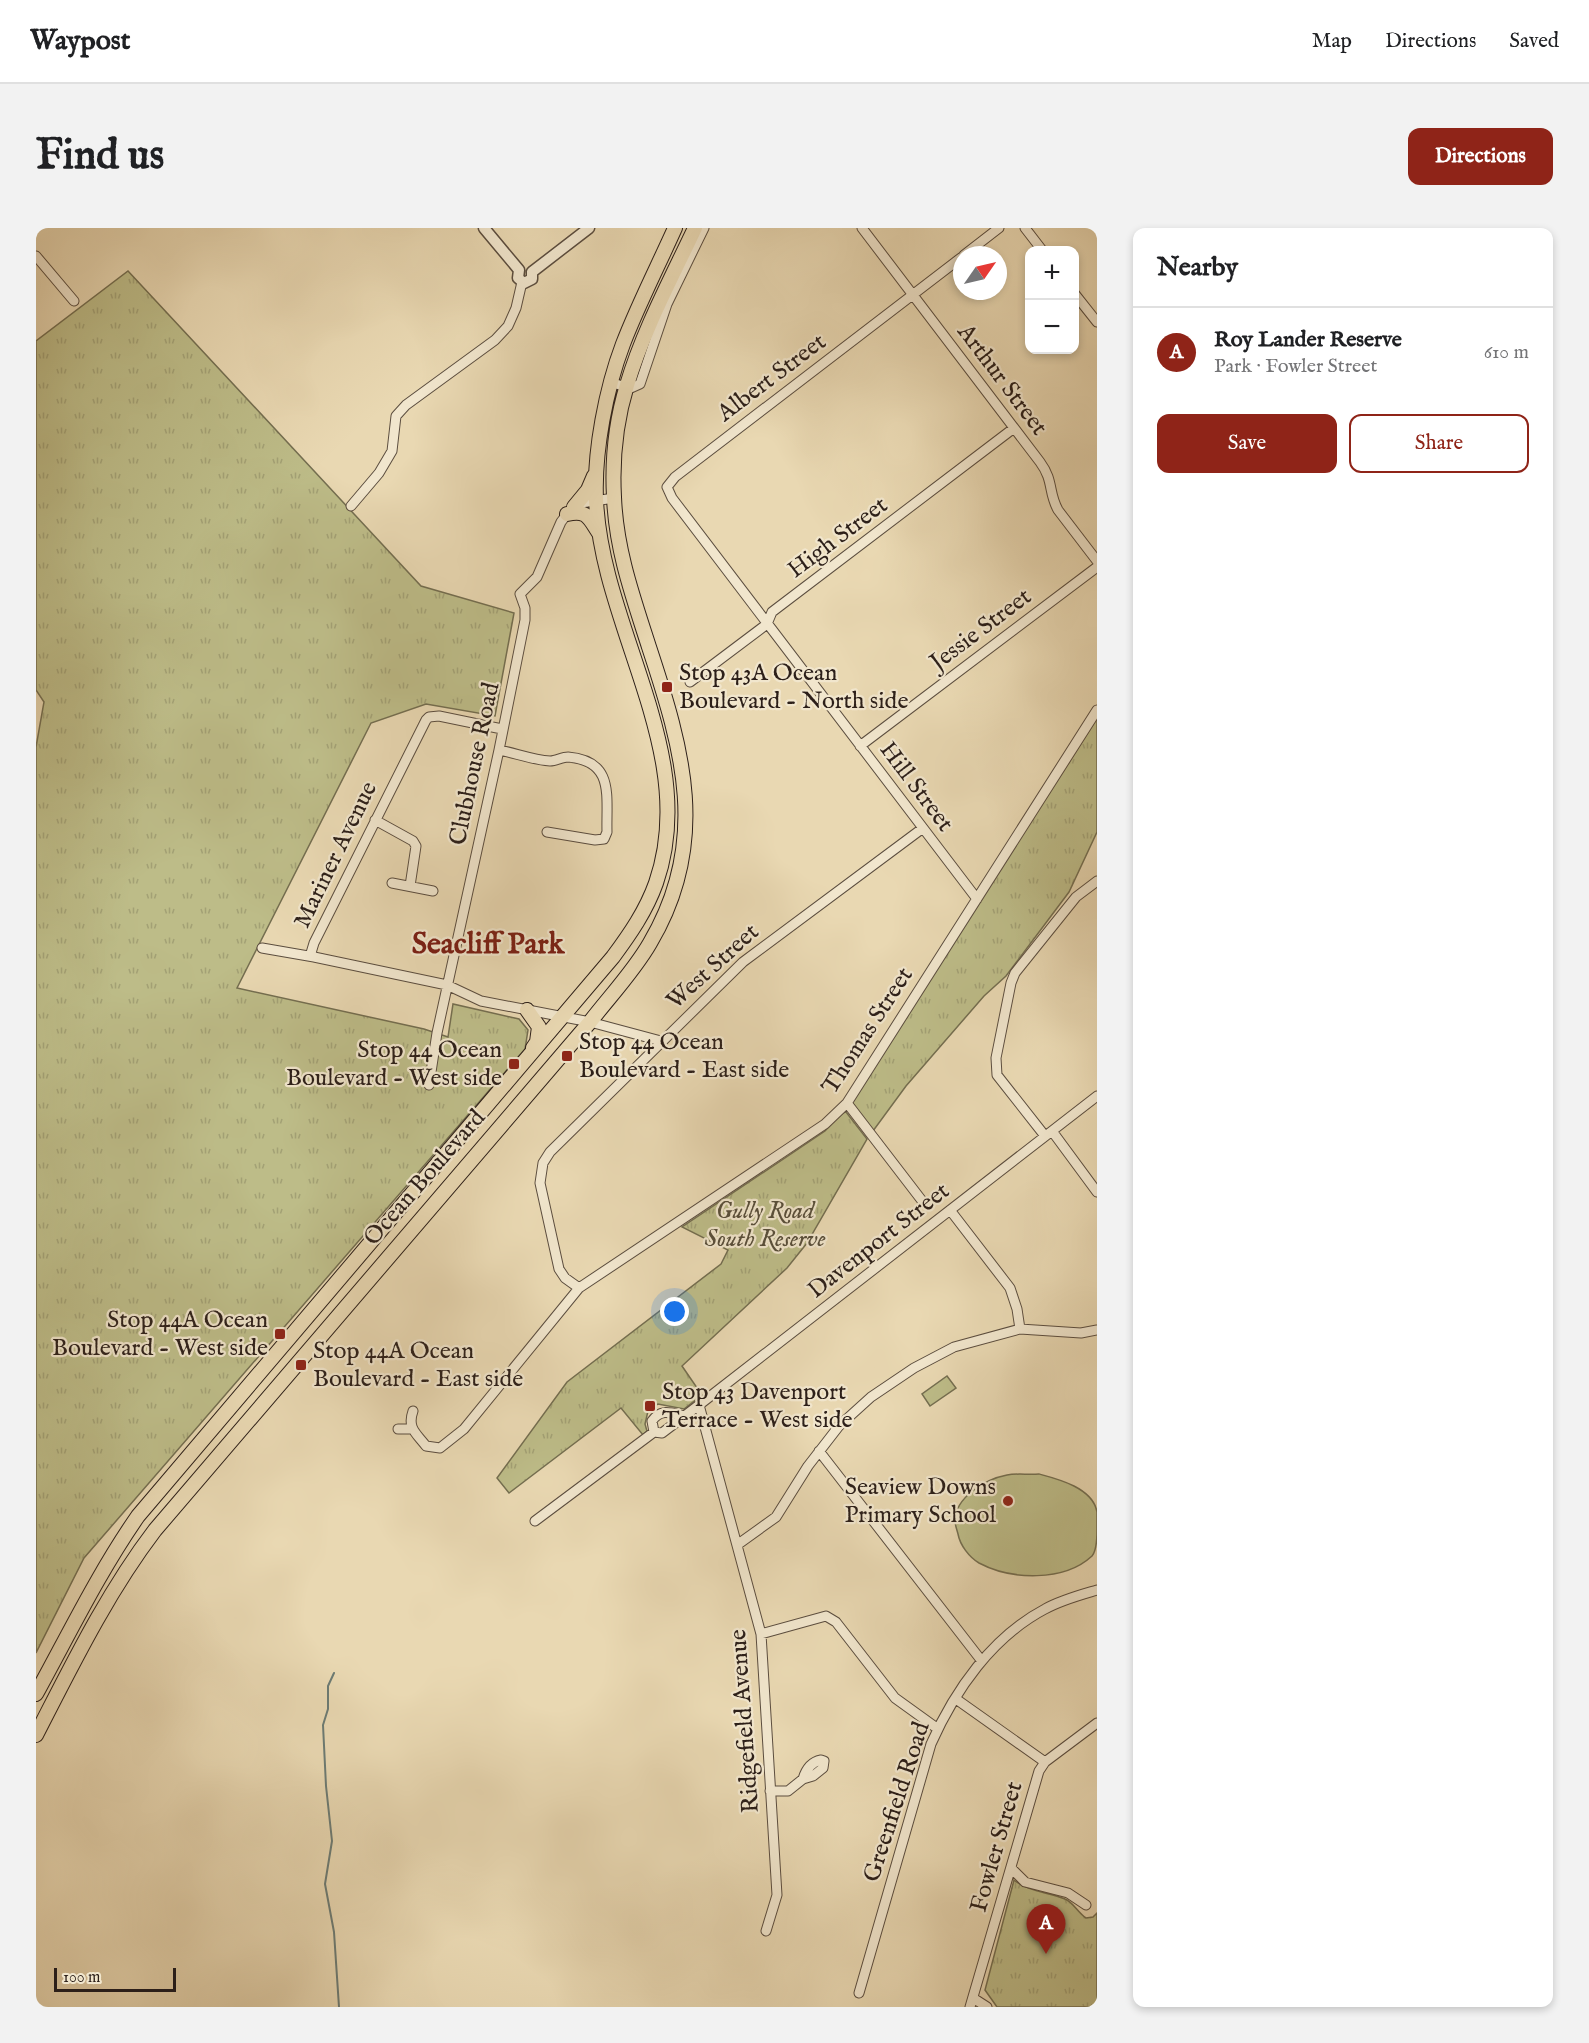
<!DOCTYPE html>
<meta charset="utf-8">
<style>
body{margin:0;font-family:"IM FELL English",serif;background:#f2f2f2;color:#202124}
.controls{position:absolute;right:18px;top:18px;display:grid;overflow:hidden;border-radius:12px;box-shadow:0 3px 9px #0003}
.controls button{width:54px;height:54px;display:grid;place-items:center;padding:0;border:0;border-bottom:2px solid #e0e0e0;background:#fff;color:#202124;font:30px sans-serif}
.compass{position:absolute;left:917px;top:18px;width:54px;height:54px;border-radius:50%;background:#fff;box-shadow:0 3px 9px #0003;rotate:56deg}
.scale{position:absolute;left:18px;bottom:15px;width:122px;box-sizing:border-box;padding-left:6px;border:3px solid #2c1f19;border-top:0;font-size:16px;line-height:21px;white-space:nowrap;color:#2c1f19;-webkit-text-stroke:4px #f1e6cd;paint-order:stroke}
.you{position:absolute;left:639px;top:1084px;width:21px;height:21px;margin:-15px;border:4px solid #fff;border-radius:50%;background:#1a73e8;box-shadow:0 0 0 9px #1a73e833}
.badge{display:grid;place-items:center;width:39px;height:39px;border-radius:50%;background:#8f2418;color:#fff;font-size:20px;font-weight:700}
.pin{position:absolute;translate:-50% -50px;filter:drop-shadow(0 2px 3px #0008)}
.pin::after{content:'';position:absolute;top:32px;width:21px;height:18px;background:inherit;clip-path:polygon(0 0,100% 0,50% 100%)}
.list{margin:0;padding:0;list-style:none}
h2{display:flex;justify-content:space-between;align-items:center;height:78px;margin:0;padding:0 24px;font-size:26px}
h2 small{font-size:20px;font-weight:400;color:#757577}
.list li{display:grid;grid-template-columns:39px 1fr auto;gap:18px;align-items:center;box-sizing:border-box;height:90px;padding:0 24px;border-top:2px solid #e0e0e0}
.list b{display:block;font-size:22px;white-space:nowrap}
.list p{margin:0;font-size:20px;white-space:nowrap;color:#757577}
.list em{font-size:20px;font-style:normal;color:#757577}
.actions{display:flex;gap:12px;padding:18px 24px}
.actions a{flex:1;padding:14px 0;border:2px solid #8f2418;border-radius:12px;text-align:center;font-size:21px;color:#8f2418}
.actions .main{background:#8f2418;color:#fff}
.map{position:relative;flex:none;width:1061px;height:1779px;overflow:hidden;border-radius:12px}
header{display:flex;align-items:center;gap:36px;box-sizing:border-box;height:84px;padding:0 30px;background:#fff;border-bottom:2px solid #e0e0e0}
header strong{font-size:28px}
nav{display:flex;gap:33px;margin-inline-start:auto;font-size:21px}
.intro{display:flex;align-items:center;justify-content:space-between;box-sizing:border-box;height:144px;padding:0 36px}
h1{margin:0;font-size:42px}
.button{padding:15px 27px;border-radius:12px;background:#8f2418;color:#fff;font-size:21px;font-weight:700}
main{display:flex;gap:36px;padding:0 36px}
aside{flex:1;background:#fff;border-radius:12px;box-shadow:0 3px 9px #0003}
.map>svg:first-child{display:block}
.grass{fill:url(#grass-tufts);stroke:#746e50;stroke-width:1.5}
.garden{fill:#bdbc88;stroke:#746e50;stroke-width:1.5}
.lines{fill:none;stroke-linecap:round;stroke-linejoin:round}
.stream{stroke:#6c7b74;stroke-width:2}
.minor-casing{stroke:#5b4d3f;stroke-width:11}
.tertiary-casing{stroke:#5b4d3f;stroke-width:13}
.primary-casing{stroke:#2c1f19;stroke-width:16}
.minor{stroke:#f1e6cd;stroke-width:9}
.tertiary{stroke:#f1e6cd;stroke-width:10}
.primary{stroke:#e9d8b2;stroke-width:14}
.poi-dot{fill:#8f2418;stroke:#f1e6cd;stroke-width:2}
.labels{text-anchor:middle;dominant-baseline:central;stroke-width:4.5;stroke-linejoin:round;paint-order:stroke}
.street-label{font-size:24px;fill:#2c1f19;stroke:#f1e6cd}
.poi-label{font-size:24px;fill:#2c1f19;stroke:#f1e6cd;text-anchor:start}
.park-label{font-size:24px;font-style:italic;fill:#584e3a;stroke:#f1e6cd}
.district-label{font-size:30px;font-weight:bold;fill:#7a1f14;stroke:#f1e6cd}
</style>
<header>
<strong>Waypost</strong>
<nav><a>Map</a><a>Directions</a><a>Saved</a></nav>
</header>
<div class="intro"><h1>Find us</h1><a class="button">Directions</a></div>
<main>
<div class="map">
<svg width="1061" height="1779" viewBox="0 0 1061 1779">
<defs>
<pattern id="grass-tufts" width="24" height="20" patternUnits="userSpaceOnUse" patternTransform="scale(1.5)"><rect width="24" height="20" fill="#bdbc88"/><path d="M3 7l-1-3M5 7V3M7 7l1-3M15 17l-1-3M17 17v-4M19 17l1-3" fill="none" stroke="#a3a175"/></pattern>
</defs>
<rect width="100%" height="100%" fill="#e9d8b2"/>
<filter id="stains"><feTurbulence type="fractalNoise" baseFrequency=".00333" numOctaves="4"/><feColorMatrix values="0 0 0 0 .2 0 0 0 0 .09 0 0 0 0 .02 0 0 0 .5 -.17"/></filter>
<radialGradient id="worn" r=".72"><stop offset=".6" stop-color="#630" stop-opacity="0"/><stop offset="1" stop-color="#630" stop-opacity=".3"/></radialGradient>
<path class="grass" d="M92 43 385 358 478 385 459 488 390 476 335 495 201 760 388 801 412 809 417 776 483 791 492 802 489 821 48 1330 0 1425V519L8 474 0 462V113Z
M1061 490V604L1033 664 970 748 948 768 870 858 837 903 815 874Z
M810 884 831 911 771 1015 751 1040 646 1138 666 1167 648 1181 622 1176 612 1183 609 1196 611 1203 607 1207 585 1180 473 1265 461 1250 531 1154 685 1036 692 1022 646 999 789 903 806 885Z
M978 1652C993 1664 1012 1664 1029 1671 1037 1674 1042 1685 1050 1690L1057 1689 1061 1685V1779H961L949 1762Z"/>
<path class="garden" d="M911 1148 920 1160 894 1178 886 1166Z
M1003 1246C1022 1251 1057 1260 1061 1284 1061 1289 1061 1296 1061 1302 1061 1310 1061 1322 1056 1328 1028 1354 975 1352 943 1335 933 1329 924 1317 922 1306 921 1302 919 1297 919 1293 919 1269 950 1251 971 1247 981 1245 992 1247 1003 1246Z"/>
<g class="lines">
<path class="stream" d="M298 1445 292 1458V1481L287 1497 290 1558 296 1613 289 1656 298 1704 303 1779"/>
<g class="minor-casing">
<path id="minor" d="M826 0 1004 234C1018 253 1012 264 1022 282L1061 333
M989 0 1006 22
M928 27 963 0
M0 28 38 73
M926 29 639 249 631 259 636 270 941 671
M1038 65 1061 94
M576 155 595 160 604 156 631 76 668 0
M315 278 343 245 356 223 360 188 370 177 459 112 472 98 480 80 486 54
M654 454 731 396 736 384 978 200
M466 501 403 488 393 489 390 492 278 715 275 725 278 729 411 757 445 773 554 794 625 813
M824 518 1061 339
M463 522C479 525 497 532 514 533 520 533 526 529 532 529 579 533 570 568 571 604L568 611 559 612 511 604
M339 592 377 613 380 618 374 658
M356 655 397 663
M226 720 278 729
M393 857 401 805 463 522 489 392V380L484 366 501 349 525 294 531 286 545 275 578 270
M811 875 887 974
M1016 903 1061 964
M1009 908 961 847 960 830 975 755 979 745 1040 669 1061 653
M914 982 974 1060 981 1081 984 1101
M543 1060 529 1050 523 1041 504 955 507 935 514 924 707 734 887 600
M663 1177 725 1406 741 1667 730 1703
M377 1183C371 1200 380 1205 390 1218L404 1220 428 1201 543 1060 789 896 811 875 1061 482
M362 1201H376
M618 1204 626 1205 663 1177 1061 868
M783 1223 945 1432
M499 1293 618 1204 616 1193C625 1180 635 1185 648 1188
M701 1317 740 1289 772 1238 803 1198 835 1169 878 1140 918 1119 984 1101 1045 1105 1061 1102
M725 1406 790 1388 800 1394 859 1470 902 1501
M920 1471 1009 1534
M734 1563H752L767 1551 777 1548 787 1540 788 1533 785 1532C775 1534 770 1541 767 1551
M975 1640 989 1654 1032 1665 1050 1677
M823 1765 895 1516C919 1462 956 1409 1009 1381 1025 1372 1044 1367 1061 1362
M937 1770 951 1779
M934 1779 1003 1543 1009 1534 1061 1495"/>
</g>
<g class="tertiary-casing">
<path id="tertiary" d="M448 0 483 42
M483 42 482 50 488 55 496 51V44
M496 44 553 0"/>
</g>
<g class="primary-casing">
<path id="primary" d="M538 279 552 262 558 248
M531 286C551 281 553 290 563 305
M491 782 503 799 501 814 497 820
M0 1466C33 1406 63 1344 102 1288L577 729C594 706 610 683 620 655 665 526 565 400 560 271 558 223 570 161 587 116 602 77 622 38 639 0
M0 1507C36 1437 71 1365 119 1302L554 794C574 768 598 743 614 715 674 614 647 522 613 419 597 369 580 322 578 269 576 233 580 193 591 157 607 103 635 51 659 0"/>
</g>
<use href="#minor" class="minor"/>
<use href="#tertiary" class="tertiary"/>
<use href="#primary" class="primary"/>
</g>
<g class="poi-dot">
<rect x="625" y="453" width="12" height="12" rx="3"/>
<rect x="525" y="822" width="12" height="12" rx="3"/>
<rect x="472" y="830" width="12" height="12" rx="3"/>
<rect x="238" y="1100" width="12" height="12" rx="3"/>
<rect x="259" y="1131" width="12" height="12" rx="3"/>
<rect x="608" y="1172" width="12" height="12" rx="3"/>
<circle cx="972" cy="1273" r="6"/>
</g>
<g class="labels">
<g class="street-label">
<text transform="translate(736 150) rotate(-37)">Albert Street</text>
<text transform="translate(966 152) rotate(53)">Arthur Street</text>
<text transform="translate(802 310) rotate(-37)">High Street</text>
<text transform="translate(945 402) rotate(-37)">Jessie Street</text>
<text transform="translate(439 536) rotate(-78)">Clubhouse Road</text>
<text transform="translate(880 559) rotate(53)">Hill Street</text>
<text transform="translate(300 627) rotate(-64)">Mariner Avenue</text>
<text transform="translate(677 739) rotate(-42)">West Street</text>
<text transform="translate(832 803) rotate(-57)">Thomas Street</text>
<text transform="translate(389 950) rotate(-49)">Ocean Boulevard</text>
<text transform="translate(843 1013) rotate(-38)">Davenport Street</text>
<text transform="translate(709 1493) rotate(-94)">Ridgefield Avenue</text>
<text transform="translate(861 1574) rotate(-72)">Greenfield Road</text>
<text transform="translate(961 1619) rotate(-74)">Fowler Street</text>
</g>
<g class="poi-label">
<text x="643" y="445">Stop 43A Ocean<tspan x="643" dy="28">Boulevard - North side</tspan></text>
<text x="543" y="814">Stop 44 Ocean<tspan x="543" dy="28">Boulevard - East side</tspan></text>
<text x="466" y="822" text-anchor="end">Stop 44 Ocean<tspan x="466" dy="28">Boulevard - West side</tspan></text>
<text x="232" y="1092" text-anchor="end">Stop 44A Ocean<tspan x="232" dy="28">Boulevard - West side</tspan></text>
<text x="277" y="1123">Stop 44A Ocean<tspan x="277" dy="28">Boulevard - East side</tspan></text>
<text x="626" y="1164">Stop 43 Davenport<tspan x="626" dy="28">Terrace - West side</tspan></text>
<text x="960" y="1259" text-anchor="end">Seaview Downs<tspan x="960" dy="28">Primary School</tspan></text>
</g>
<g class="park-label">
<text x="729" y="983">Gully Road<tspan x="729" dy="28">South Reserve</tspan></text>
</g>
<g class="district-label">
<text x="452" y="717">Seacliff Park</text>
</g>
</g>
<rect width="100%" height="100%" filter="url(#stains)"/>
<rect width="100%" height="100%" fill="url(#worn)"/>
</svg>
<div class="controls">
<button>+</button>
<button>−</button>
</div>
<svg class="compass" viewBox="-18 -18 36 36"><path d="M0-13l5 13h-10z" fill="#e53935"/><path d="M0 13l5-13h-10z" fill="#757577"/></svg>
<div class="scale">100 m</div>
<div class="you"></div>
<div class="pin badge" style="left:1010px;top:1726px">A</div>
</div>
<aside>
<h2>Nearby<small></small></h2>
<ul class="list">
<li><span class="badge">A</span><div><b>Roy Lander Reserve</b><p>Park · Fowler Street</p></div><em>610 m</em></li>
</ul>
<div class="actions"><a class="main">Save</a><a>Share</a></div>
</aside>
</main>
